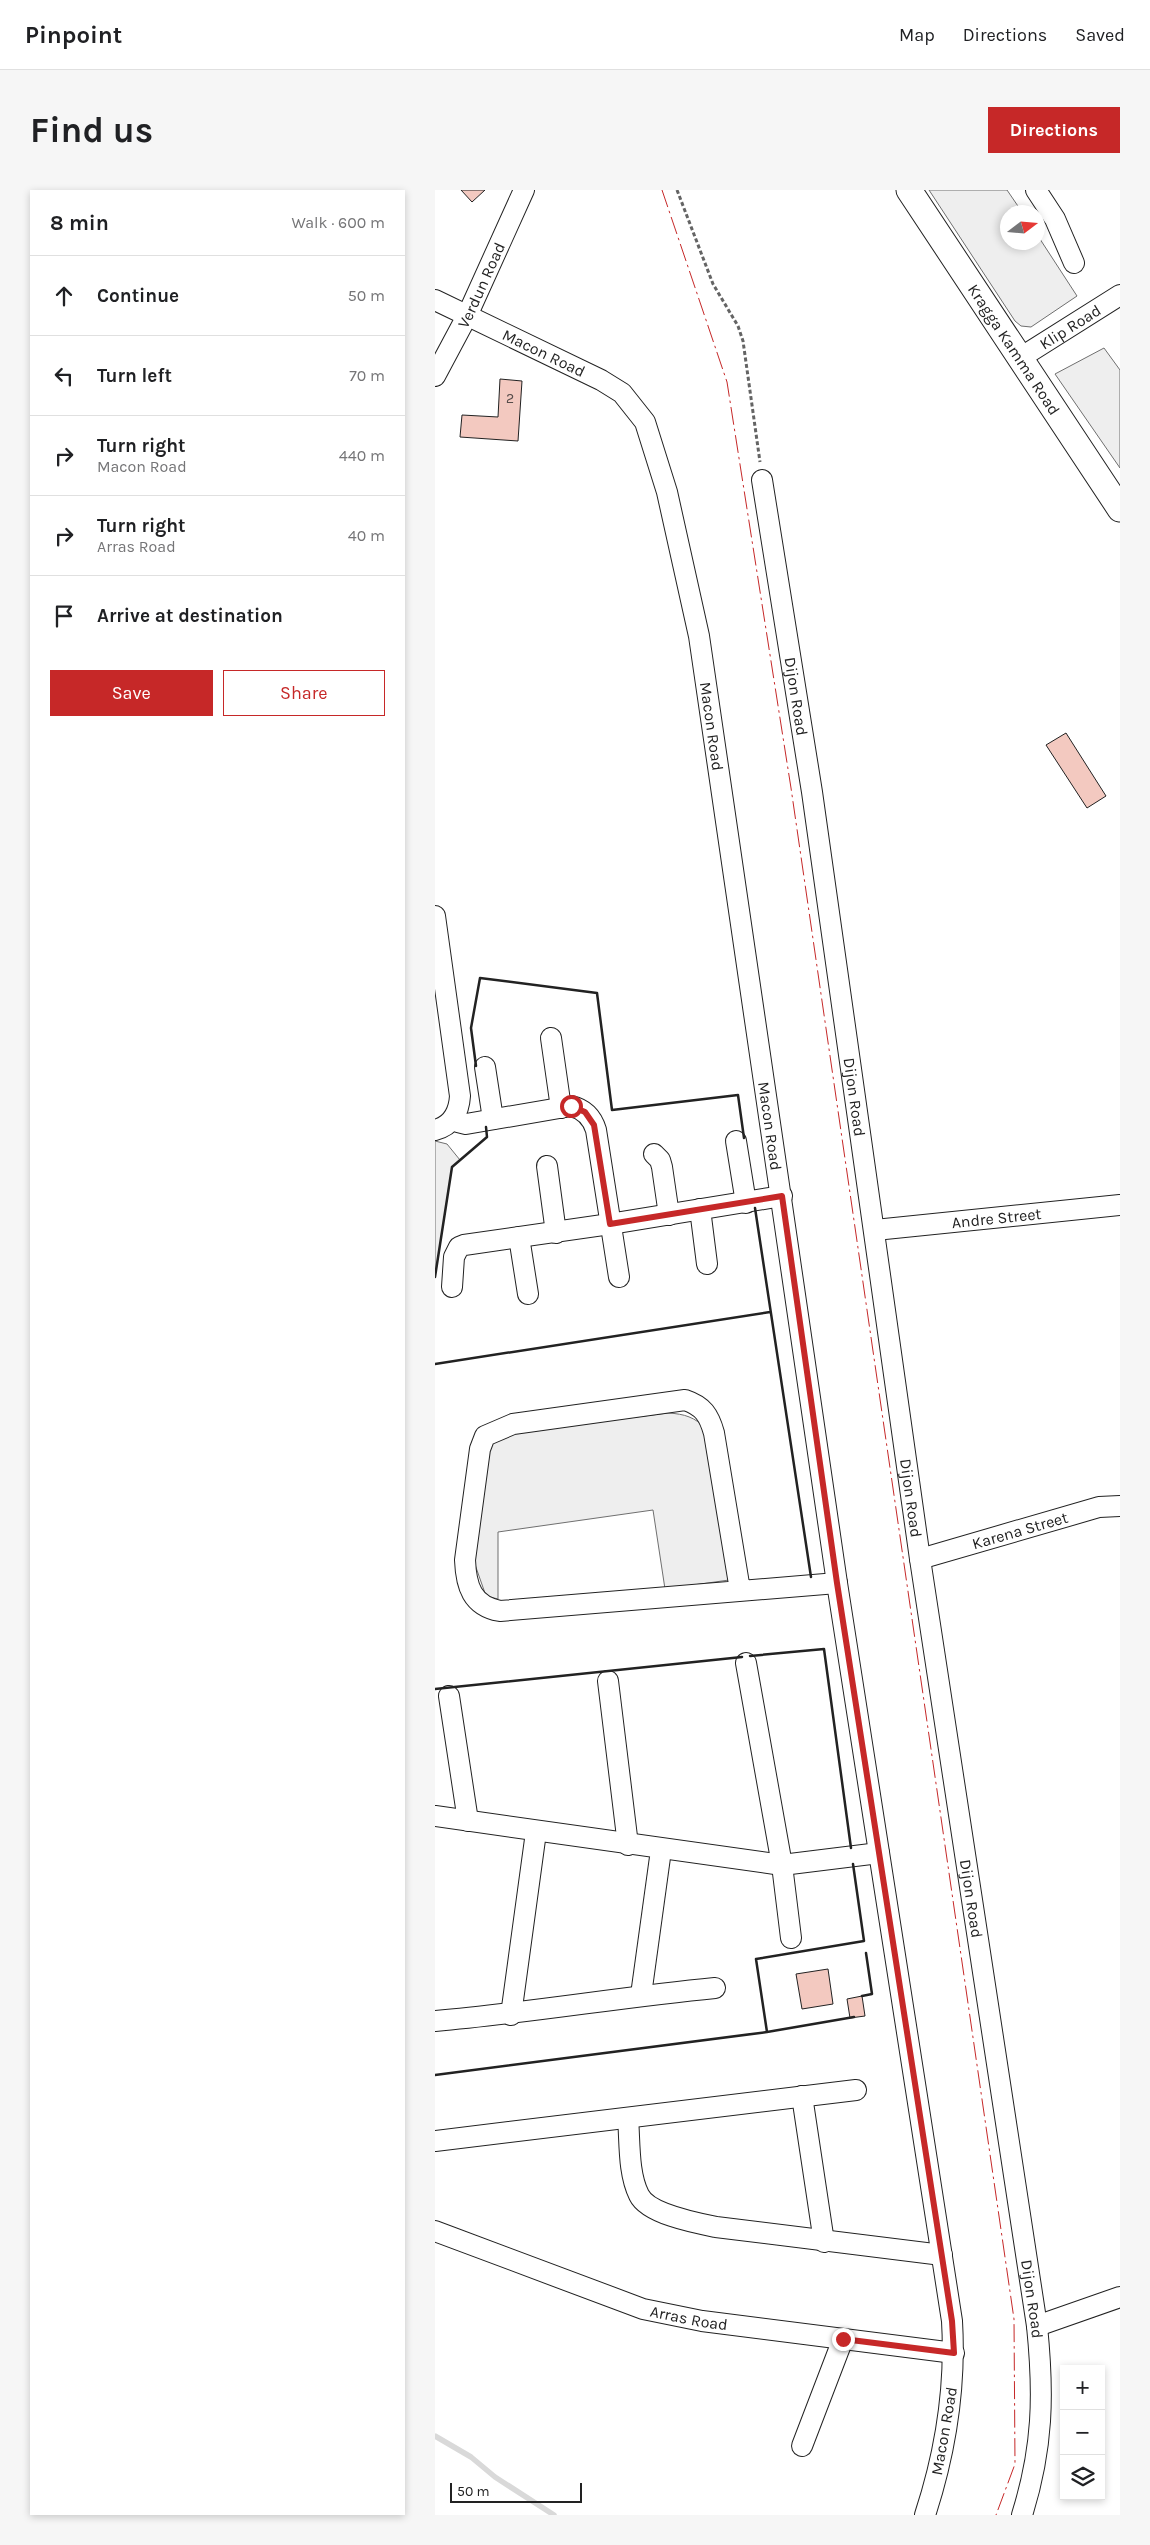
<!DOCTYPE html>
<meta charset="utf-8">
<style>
body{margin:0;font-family:Karla,sans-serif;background:#f6f6f6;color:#202124}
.controls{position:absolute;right:15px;bottom:15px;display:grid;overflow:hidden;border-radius:0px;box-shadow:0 2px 8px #0003}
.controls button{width:45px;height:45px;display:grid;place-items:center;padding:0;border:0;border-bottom:1px solid #e0e0e0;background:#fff;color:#202124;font:25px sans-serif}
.compass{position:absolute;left:565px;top:15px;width:45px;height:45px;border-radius:50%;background:#fff;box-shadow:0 2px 8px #0003;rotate:74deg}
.scale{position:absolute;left:15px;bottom:12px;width:132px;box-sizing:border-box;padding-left:5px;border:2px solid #222;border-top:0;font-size:14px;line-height:18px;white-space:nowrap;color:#222;-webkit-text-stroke:4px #fff;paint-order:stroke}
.stop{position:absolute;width:15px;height:15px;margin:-11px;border:4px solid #c62828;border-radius:50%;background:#fff}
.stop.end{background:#c62828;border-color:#fff;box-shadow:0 1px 5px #0008}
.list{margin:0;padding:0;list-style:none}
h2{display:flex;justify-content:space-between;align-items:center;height:65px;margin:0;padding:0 20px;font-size:21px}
h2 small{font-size:16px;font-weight:400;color:#757577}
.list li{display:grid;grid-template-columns:32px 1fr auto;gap:15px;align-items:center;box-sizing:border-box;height:80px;padding:0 20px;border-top:1px solid #e0e0e0}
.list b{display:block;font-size:19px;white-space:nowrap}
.list p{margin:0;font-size:16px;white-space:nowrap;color:#757577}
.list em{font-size:16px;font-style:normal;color:#757577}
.actions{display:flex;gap:10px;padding:15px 20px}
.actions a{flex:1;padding:11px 0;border:1px solid #c62828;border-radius:0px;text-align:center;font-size:18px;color:#c62828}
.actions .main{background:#c62828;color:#fff}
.icon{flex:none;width:28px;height:28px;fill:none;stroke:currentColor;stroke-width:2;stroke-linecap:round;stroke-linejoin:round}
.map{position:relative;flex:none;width:685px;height:2325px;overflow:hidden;border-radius:0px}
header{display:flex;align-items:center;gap:30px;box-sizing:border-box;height:70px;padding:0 25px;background:#fff;border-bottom:1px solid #e0e0e0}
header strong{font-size:24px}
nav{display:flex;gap:28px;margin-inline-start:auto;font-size:18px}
.intro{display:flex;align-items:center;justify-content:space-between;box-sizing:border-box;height:120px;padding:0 30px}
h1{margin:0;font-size:35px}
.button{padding:12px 22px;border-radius:0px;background:#c62828;color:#fff;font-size:18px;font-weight:700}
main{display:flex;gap:30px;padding:0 30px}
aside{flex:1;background:#fff;border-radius:0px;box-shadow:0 2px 8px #0003}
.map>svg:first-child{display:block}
.green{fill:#eee;stroke:#6f6f6f}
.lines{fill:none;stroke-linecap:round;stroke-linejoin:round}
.stream{stroke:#d9d9d9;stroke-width:5.5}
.building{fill:#f3c9c0;stroke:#222}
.minor-casing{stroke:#222;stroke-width:22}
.major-casing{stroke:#222;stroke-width:27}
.path{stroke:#646464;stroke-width:3;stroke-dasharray:4 2.5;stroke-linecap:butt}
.minor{stroke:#fff;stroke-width:20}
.major{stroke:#fff;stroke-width:25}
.wall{stroke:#222;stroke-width:2.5}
.power{stroke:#c62828;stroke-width:1;stroke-dasharray:18 4 2.5 4;stroke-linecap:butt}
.route{stroke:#c62828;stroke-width:6}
.labels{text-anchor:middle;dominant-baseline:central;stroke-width:4;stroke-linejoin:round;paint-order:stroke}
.number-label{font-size:14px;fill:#564c4a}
.street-label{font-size:16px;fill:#222;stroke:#fff}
</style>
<header>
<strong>Pinpoint</strong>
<nav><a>Map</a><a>Directions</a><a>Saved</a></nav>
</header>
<div class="intro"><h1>Find us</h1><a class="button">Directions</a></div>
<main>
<aside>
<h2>8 min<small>Walk · 600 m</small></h2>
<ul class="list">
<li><svg class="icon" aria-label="ahead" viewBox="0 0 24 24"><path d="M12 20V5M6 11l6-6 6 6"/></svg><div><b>Continue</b></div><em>50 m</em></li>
<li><svg class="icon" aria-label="left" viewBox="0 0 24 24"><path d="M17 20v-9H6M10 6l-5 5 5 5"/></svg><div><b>Turn left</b></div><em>70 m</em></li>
<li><svg class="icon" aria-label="right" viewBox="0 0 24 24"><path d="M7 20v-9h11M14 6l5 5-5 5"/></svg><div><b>Turn right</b><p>Macon Road</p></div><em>440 m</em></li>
<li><svg class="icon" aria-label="right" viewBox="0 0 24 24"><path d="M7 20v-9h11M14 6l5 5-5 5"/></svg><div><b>Turn right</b><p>Arras Road</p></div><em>40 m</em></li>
<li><svg class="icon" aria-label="arrive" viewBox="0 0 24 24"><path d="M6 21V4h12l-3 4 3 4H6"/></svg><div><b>Arrive at destination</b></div></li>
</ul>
<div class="actions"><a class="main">Save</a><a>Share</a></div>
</aside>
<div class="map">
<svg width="685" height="2325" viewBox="0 0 685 2325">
<rect width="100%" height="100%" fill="#fff"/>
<path class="green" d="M494 0H572L587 22H572V52H602L603 46 642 106 596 137 586 136 580 131Z
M669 158 685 180V278L620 184Z
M0 951 12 954 25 970 17 977 0 1087Z
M233 1223C250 1224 259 1227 272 1239L294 1390 230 1399 218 1320 63 1342V1409L51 1406 37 1366 50 1264 61 1250 73 1243Z"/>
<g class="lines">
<path class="stream" d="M0 2246 36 2267 60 2287 119 2325"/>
</g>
<path class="building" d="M26 0H50L37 12Z
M65 189 87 191 83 251 25 247 27 225 63 227Z
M631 543 671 606 652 618 611 555Z
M393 1779 398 1814 367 1819 361 1784Z
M427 1806 430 1826 415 1828 412 1809Z"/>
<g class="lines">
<g class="minor-casing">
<g id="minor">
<path d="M601 0 620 29 639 73"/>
<path id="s1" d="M0 110 166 190 187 203 210 232 232 302 264 446 402 1393 517 2131C521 2199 511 2261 490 2325"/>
<path id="s2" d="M585 168 685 105"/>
<path id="s3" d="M0 186 32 126 89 0"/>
<path id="s4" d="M327 290 377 602 485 1369 602 2136C609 2205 608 2258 587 2325"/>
<path d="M0 726 25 906C24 922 17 936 0 940"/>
<path d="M116 848 126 918"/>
<path d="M50 877 58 929"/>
<path d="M19 928 23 932 31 934 136 916C149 919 157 927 161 940L184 1087"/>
<path d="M301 951 311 1013"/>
<path d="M219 964 225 970 227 977 234 1025"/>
<path d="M112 976 121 1043"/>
<path d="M265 1019 272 1074"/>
<path id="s5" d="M440 1040 685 1015"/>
<path d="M84 1047 93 1104"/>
<path d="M17 1097 19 1067 24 1057 29 1055 175 1034 347 1006"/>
<path id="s6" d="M485 1369 664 1317 685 1316"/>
<path d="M305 1400 279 1243C274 1225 268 1216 250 1210L78 1234 50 1246 45 1259 30 1370C31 1396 37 1416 65 1421L402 1393"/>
<path d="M311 1473 347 1675 356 1748"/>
<path d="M173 1491 193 1655"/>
<path d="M14 1506 33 1631"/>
<path d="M0 1626 347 1675 444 1663"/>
<path d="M206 1805 226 1660"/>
<path d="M76 1825 101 1642"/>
<path d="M0 1831C94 1823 186 1807 280 1798"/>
<path d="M367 1906 389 2052"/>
<path d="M193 1928C195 1952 193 1983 204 2005 213 2024 261 2033 281 2037L507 2065"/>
<path d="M0 1951 421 1900"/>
<path id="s7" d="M0 2041 208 2119 267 2131 519 2163"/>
<path d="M602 2136 685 2107"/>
<path d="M367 2256 408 2149"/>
</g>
</g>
<g class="major-casing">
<g id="major">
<path id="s8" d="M474 0 685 319"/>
</g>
</g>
<path class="path" d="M242 0 278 94 303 136 308 151 325 272"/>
<use href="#minor" class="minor"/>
<use href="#major" class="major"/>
<path class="wall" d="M41 876 36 838 45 788 162 803 177 920 303 905 309 948
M320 1018 376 1387
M0 1087 17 977 52 947 51 937
M0 1174 335 1122
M315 1466 389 1459 416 1658
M0 1499 307 1467
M427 1806 437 1804 431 1763
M332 1842 321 1769 429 1751 418 1674
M0 1885 332 1842 419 1827"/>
<path class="power" d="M227 0 292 192 356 598 579 2129 580 2274 561 2325"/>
</g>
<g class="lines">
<path class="route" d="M136 916 150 922 159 935 175 1034 347 1006 402 1393 517 2131 519 2163 408 2149"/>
</g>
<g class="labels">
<g class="number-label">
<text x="75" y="208">2</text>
</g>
<g class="street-label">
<text stroke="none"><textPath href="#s3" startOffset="102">Verdun Road</textPath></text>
<text stroke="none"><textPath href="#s2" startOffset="59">Klip Road</textPath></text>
<text stroke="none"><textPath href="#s8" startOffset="191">Kragga Kamma Road</textPath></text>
<text stroke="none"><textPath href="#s1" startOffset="121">Macon Road</textPath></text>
<text stroke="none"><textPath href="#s4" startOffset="219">Dijon Road</textPath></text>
<text stroke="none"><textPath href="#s1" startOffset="558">Macon Road</textPath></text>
<text stroke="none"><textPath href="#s4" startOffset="624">Dijon Road</textPath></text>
<text stroke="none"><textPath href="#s1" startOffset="962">Macon Road</textPath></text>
<text stroke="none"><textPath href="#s5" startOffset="122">Andre Street</textPath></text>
<text stroke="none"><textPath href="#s4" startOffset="1029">Dijon Road</textPath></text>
<text stroke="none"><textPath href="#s6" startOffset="104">Karena Street</textPath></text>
<text stroke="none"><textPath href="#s4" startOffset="1434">Dijon Road</textPath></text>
<text stroke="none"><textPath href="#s4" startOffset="1839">Dijon Road</textPath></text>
<text stroke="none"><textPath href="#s7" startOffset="269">Arras Road</textPath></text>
<text transform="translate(509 2241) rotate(-80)">Macon Road</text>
</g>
</g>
</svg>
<div class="controls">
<button>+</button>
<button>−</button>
<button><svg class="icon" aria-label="layers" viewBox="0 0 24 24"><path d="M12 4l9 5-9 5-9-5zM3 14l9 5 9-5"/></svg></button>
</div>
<svg class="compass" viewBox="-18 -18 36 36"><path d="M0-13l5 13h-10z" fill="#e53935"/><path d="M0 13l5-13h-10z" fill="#757577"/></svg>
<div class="scale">50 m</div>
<div class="stop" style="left:136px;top:916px"></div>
<div class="stop end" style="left:408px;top:2149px"></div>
</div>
</main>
